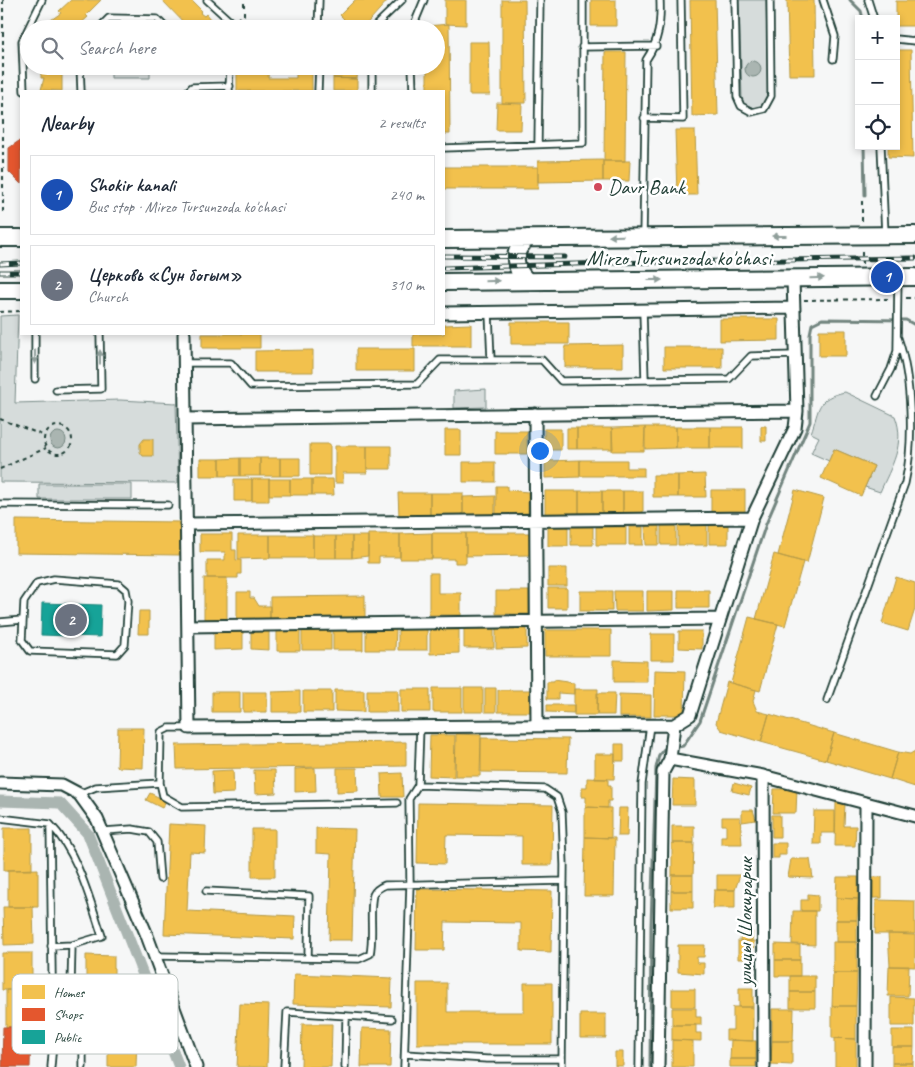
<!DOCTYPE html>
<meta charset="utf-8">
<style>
body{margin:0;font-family:Caveat,sans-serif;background:#f6f6f7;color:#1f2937}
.controls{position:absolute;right:15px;top:15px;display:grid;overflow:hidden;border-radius:0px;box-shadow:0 2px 8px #0003}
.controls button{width:45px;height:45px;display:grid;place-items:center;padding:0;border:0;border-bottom:1px solid #e0e1e3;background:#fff;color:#1f2937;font:25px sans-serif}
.you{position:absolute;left:539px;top:450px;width:18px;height:18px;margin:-12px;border:4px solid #fff;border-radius:50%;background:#1a73e8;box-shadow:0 0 0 8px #1a73e833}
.badge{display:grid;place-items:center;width:32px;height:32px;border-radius:50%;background:#1a73e8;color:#fff;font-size:16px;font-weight:700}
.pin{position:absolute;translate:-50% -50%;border:2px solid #fff;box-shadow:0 1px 5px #0006}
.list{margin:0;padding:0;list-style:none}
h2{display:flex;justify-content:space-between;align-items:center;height:65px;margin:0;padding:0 20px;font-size:21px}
h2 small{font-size:16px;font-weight:400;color:#747a83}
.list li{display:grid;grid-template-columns:32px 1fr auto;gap:15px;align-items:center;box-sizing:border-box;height:80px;margin:0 10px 10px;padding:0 10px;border:1px solid #e0e1e3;border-radius:0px}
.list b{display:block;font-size:19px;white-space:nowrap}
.list p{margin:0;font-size:16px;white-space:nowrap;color:#747a83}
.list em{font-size:16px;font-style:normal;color:#747a83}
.icon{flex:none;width:28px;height:28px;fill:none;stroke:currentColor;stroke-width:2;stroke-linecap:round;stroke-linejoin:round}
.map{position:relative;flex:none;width:915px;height:1067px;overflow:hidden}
.search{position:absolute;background:#fff;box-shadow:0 2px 8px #0003;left:20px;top:20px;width:425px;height:55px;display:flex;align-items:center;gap:12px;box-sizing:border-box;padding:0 18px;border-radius:28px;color:#747a83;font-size:19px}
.panel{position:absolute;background:#fff;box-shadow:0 2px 8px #0003;left:20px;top:90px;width:425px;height:245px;border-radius:0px}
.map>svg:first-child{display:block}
.green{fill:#d6dcdb;stroke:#7a8c88}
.water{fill:#aab5b1;stroke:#72857f}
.homes{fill:#f2c14e;stroke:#b39946}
.shops{fill:#e4572e;stroke:#a94f30}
.public{fill:#17a398;stroke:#19847a}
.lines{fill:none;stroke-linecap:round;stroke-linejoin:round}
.stream{stroke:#72857f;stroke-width:3}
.canal{stroke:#aab5b1;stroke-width:11}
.service-casing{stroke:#1f3d34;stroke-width:9}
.minor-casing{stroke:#1f3d34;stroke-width:15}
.secondary-casing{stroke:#1f3d34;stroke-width:20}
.path{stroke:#1f3d34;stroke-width:2;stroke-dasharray:4 4;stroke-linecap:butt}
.service{stroke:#fff;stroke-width:5.5}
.minor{stroke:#fff;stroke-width:11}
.secondary{stroke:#fff;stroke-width:16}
.rail-casing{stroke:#1f3d34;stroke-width:5}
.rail{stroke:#fff;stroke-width:3;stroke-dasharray:9;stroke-linecap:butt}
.oneway{fill:#8f9e9a}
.poi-dot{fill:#d1495b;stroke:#fff;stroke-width:2}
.labels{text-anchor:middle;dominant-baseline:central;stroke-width:5;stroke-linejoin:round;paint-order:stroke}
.poi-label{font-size:21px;fill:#1f3d34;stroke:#fff;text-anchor:start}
.street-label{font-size:21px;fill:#1f3d34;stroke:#fff}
.key{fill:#fff;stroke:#bcc5c2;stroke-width:1}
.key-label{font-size:14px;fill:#1f3d34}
</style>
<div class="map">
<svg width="915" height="1067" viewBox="0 0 915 1067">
<rect width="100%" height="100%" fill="#f6f7f7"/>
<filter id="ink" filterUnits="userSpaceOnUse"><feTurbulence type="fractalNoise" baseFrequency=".02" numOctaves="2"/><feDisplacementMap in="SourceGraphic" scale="10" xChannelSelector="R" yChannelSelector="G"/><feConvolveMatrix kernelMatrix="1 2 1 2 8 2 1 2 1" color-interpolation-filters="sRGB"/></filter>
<g filter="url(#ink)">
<path class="green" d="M739 0H766L768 94 764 104 754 108 744 104 742 97Z
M111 66H150V78H111Z
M18 315 15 403 120 400 176 403 178 483 0 482V316Z
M486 389V407L454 408V391Z
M845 392 895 416C906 444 891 467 880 492L865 487 874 466 834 449 829 461 811 453 819 437 811 433C820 408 816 398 845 392Z
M39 484H132V499H39Z"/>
<path class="water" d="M745 69a8 8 0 1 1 16 0a8 8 0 1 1-16 0Z
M50 440a8 8 0 1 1 16 0a8 8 0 1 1-16 0Z"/>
<path class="homes" d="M71 0H101L86 15 88 17 79 25 77 23 71 29H54L50 25 53 22 51 20 61 13 59 11Z
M162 0H191L202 11 200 13 204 16 206 14 210 19 208 21 212 25 208 29H190Z
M355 0H388L362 29H351L340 24 344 19 340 15Z
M445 0H466V25L445 24Z
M502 0H525L526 103H502Z
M591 0H616V26H591Z
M690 0H715L718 115 692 116Z
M787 0H814L815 75H789Z
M896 1H915V26H896Z
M449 24 450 134H444V91H427V66H436V29H427V26Z
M469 42H489L490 95H469Z
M896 50H911L913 158 888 157V146H896Z
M605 52H626L625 161H604Z
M41 66H65V74H62V91L41 90 44 78H41Z
M237 66H269L268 78H296V66H312V91H237Z
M334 66H358L357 79 333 78Z
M333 78 357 79V91H333Z
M497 103 522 104 521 130H496Z
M675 130H695L697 195H677Z
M603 160V181L538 182V161Z
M603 161H630L629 181H603Z
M444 167H538V189H444Z
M720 319H779V340L720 341Z
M511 322H569V344H511Z
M471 324V346H413V334H444V325Z
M819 330H846V356H819Z
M202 334H260V348H202Z
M623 345V367H565V346Z
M664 347H722V368H664Z
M356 349H415V371H356Z
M313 350V372H255V351Z
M761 426H766V441H761Z
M645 427H676V448L645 449Z
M645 427 644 451H612V428Z
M676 427H710V448H676Z
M710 427H743V448H710Z
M567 428H577V449H567Z
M577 428H612L613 449H577Z
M544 429H561V450H544Z
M445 430H461V455H445Z
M495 431H527V454H495Z
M144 439H153V456H143L140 452V444Z
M310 444H330V475H310Z
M335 446H367V473H343V483H335Z
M367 446H391V469H367Z
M834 449 874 466 861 496 821 478Z
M240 458V476H220V459Z
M240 458H260V476H240Z
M260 458H280V476H260Z
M280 458H300V476H280Z
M200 459H220V476H200Z
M580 460H627V468H644V476H580Z
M580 460V477L545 478V461Z
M463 462H495V482H463Z
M705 474 706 497H678V475Z
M653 475H678V497H653Z
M234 479H252V501H234Z
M252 479H269V501H252Z
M269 479H290V495H269Z
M290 479H312V495H290Z
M312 479H333L334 495H312Z
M496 486H507V490L528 492V513L496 514Z
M711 490H745V512H711Z
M795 490 824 498 807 563 778 555Z
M545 491H579V513L545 514Z
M579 491H602V513H579Z
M602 491H623V513H602Z
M623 491H643V513H623Z
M398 493H430V516H399Z
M430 493H463V516H430Z
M495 496V516H463V497Z
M16 520 180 522V555L16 553Z
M678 525H707V545H678Z
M709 525H728V544H709Z
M645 526H659V545H646Z
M661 526H676V545H661Z
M548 527H568V546H548Z
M571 527H593V545H571Z
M596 527H626V545H596Z
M629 527H643V545H629Z
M432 533H466V563H455V559H432Z
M432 533V559H400V534Z
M466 533H531V555L466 556Z
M200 534H232V550H236V560H241V574H238V578H207V560H225V552H200Z
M368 534H400V557H379V563H368Z
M238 535H270V558L238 559Z
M270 535H313V558H270Z
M313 536H336V558H313Z
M336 536H352V558H336Z
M352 536H368V556L352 558Z
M774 554 803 562 785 626 756 619Z
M548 568H567V586H548Z
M429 573H438V593H461V615H429Z
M896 577 915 583V609L908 631 882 623Z
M204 578H227V619H204Z
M548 588H567V608H548Z
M678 590H709V608H678Z
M496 591H529V614H496Z
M580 591H612V611H580Z
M614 591H643V611H615Z
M647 591H674V610L647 611Z
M237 592H250V598H254L259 606H270V621H237Z
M365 596V619H270V597Z
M139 611H149V634H138Z
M749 617 778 624 760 691 731 683Z
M214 629H243V649L214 650Z
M251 629H269V650L251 649Z
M277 629H300V651H277Z
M302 629H331V650H302Z
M333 629H363V650H333Z
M366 629H396L395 650H366Z
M398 629H427V650H398Z
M464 629H494V648H464Z
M496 629H527V648L496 649Z
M430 630H459V653L430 654Z
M545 630H611V656H545Z
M679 631H702V649L679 648Z
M651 634H674V660H651Z
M614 660 647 661V682H614Z
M655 670 685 671 684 715H654Z
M553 680 574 683V694L558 693V699H547V682H553Z
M727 682 756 690 753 701 757 711 769 714 761 742 721 730 716 723Z
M433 688H462V712H433Z
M464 688H483V712H464Z
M485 688H496V712H485Z
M401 689H430V712H401Z
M574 689H598L597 715H574Z
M335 690H364V712L335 711Z
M367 690H398V712H367Z
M498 690H530V712H498Z
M300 691V712H272V692Z
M303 691H332V712H303Z
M212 692H240V712H212Z
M243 692H267V712H243Z
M597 693H615L614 715H597Z
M619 694 651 695V717H619Z
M547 705H574V713L547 712Z
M769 714 834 733 826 760 761 742Z
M118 728H144L143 768 117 767Z
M834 733 898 752 890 779 826 760Z
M456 734 481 735 480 776H455Z
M430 735H455L454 777 429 776Z
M481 738 568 739 567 773 481 772Z
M406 742V766L177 769 176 745Z
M615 744H624V761H615Z
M915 751V787L890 779 898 752 910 754Z
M595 754H615L614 779H595Z
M315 768 316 791 295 792V769Z
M337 768H357L358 791 337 792Z
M233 770 234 793 213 794 212 771Z
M254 770H275L276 793 255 794Z
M402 773 403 797H382L381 774Z
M587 778 608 779V785H611V801H608V808L586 807V797H582V787H587Z
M673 779 695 780V805H672Z
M734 783 751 788 749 795 732 791Z
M774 789H797L796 813H773Z
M150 793 166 801 162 808 146 800Z
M418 803 553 805 552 865H522V836L446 835 445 864 417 863Z
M836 803H845L844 826H856L855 846H835Z
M585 807 611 808V838L585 837Z
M619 808H628L627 836H618Z
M742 810H753L756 820 742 822Z
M814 811H835V833H821V844H813Z
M772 815H780V837H772Z
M722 817H740L742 844H721V836H726V825H722Z
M169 824 206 826 205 853 190 852 187 911 295 916 294 939 164 934Z
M672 826H694V843H672Z
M4 828H32V870H4Z
M316 828 355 829 352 940H329L331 854 316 853Z
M252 829H275V877H252Z
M585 837 615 838 614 896H584Z
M672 843H694L693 875H672Z
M772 843H786V855H779V858H772Z
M791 859H810L813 878 788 877Z
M38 869V907H8V870Z
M672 875H693V891H671Z
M717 875H740L735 890H717Z
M837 877H858V899L836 898Z
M873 877H882V898H873Z
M417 889 552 891 551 952 521 951V923L445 922 444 950H416Z
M714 890H735V908H713Z
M671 891H693V908H671Z
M808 894 818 895V911H801V900H808Z
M836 898 858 899 857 920H836Z
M876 900 915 901V934H875Z
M3 907H33L34 944 4 945Z
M793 911H815V945L792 944Z
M836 920H857V942H836Z
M741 932H753L752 941H740Z
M888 934 915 935V967L890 966Z
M738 941H754L753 959H738Z
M833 942H857V973H833Z
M775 944 800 945V960H775Z
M678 945H705L704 957H697V963H704V974L678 972Z
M2 953H32V990H2Z
M86 955 114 956V998H86Z
M775 960H800V976H775Z
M889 966H909L908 996H888Z
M833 973H857L856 1006H832Z
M294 974 392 978 391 1007 293 1004Z
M790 976H815V992H790Z
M417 983H447V1012H524V983H552V1044H417Z
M739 988H753V1007H739Z
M672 989H695V1007H672Z
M6 990H36V1027H6Z
M790 992H815V1008H790Z
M891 997 914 998V1026H891Z
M240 1004 269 1005 267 1067H237Z
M832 1006H856V1039L832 1038Z
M733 1007H753V1041L726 1040V1030H733Z
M672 1008H696V1017H701V1025H672Z
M772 1009H794L793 1041H772Z
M580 1014H606V1038H580Z
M302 1024H332L331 1067H301Z
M672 1025H696V1033H701V1041L672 1040Z
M362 1028 391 1029 390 1067H361Z
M892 1030H914V1047H892Z
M108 1036H137L136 1067H108Z
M835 1038 856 1039V1067H835Z
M672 1040 693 1041V1067H672Z
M731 1040 756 1041V1059H730Z
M772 1041H792V1065L771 1064Z
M892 1047H914L913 1063H892Z
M615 1052H623V1066H615Z
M730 1059H756V1067H730Z
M892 1063H913V1067H892Z"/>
<path class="shops" d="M19 141 21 143V184L9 172V148Z
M3 1027H31L30 1067H2Z"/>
<path class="public" d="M42 603 101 605 100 637 41 635Z"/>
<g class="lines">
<path class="stream" d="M850 0 861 11 863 19
M864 146 865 195
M674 748 683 746 700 721 766 524 810 422V334L812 324 822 319 906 320 915 325
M650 1067 651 926 656 768 659 755 664 749H668"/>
<path class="canal" d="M0 801 60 803 88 834 179 1067"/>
<g class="service-casing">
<path id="service" d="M207 0 231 22V29
M735 0 737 97 741 106 752 112 764 109 771 96 770 0
M823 0 835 36 833 59
M868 0 874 19
M98 29 109 18 157 19 167 29
M318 29 319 0
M372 29 402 0
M412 29 424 0
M896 39 915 41
M582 47 656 46
M80 66 81 91
M372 66V91
M412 66 413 91
M24 91 22 41 42 0
M188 91 192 87 230 86
M229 91 230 66
M318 91 319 66
M644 118 683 119 681 0
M538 144 540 0
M881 146 885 234
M444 148 583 143V0
M643 236 646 60C659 41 661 23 660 0
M643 311 645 380
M489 313 491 360
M35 334V379
M184 363H231L251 386 417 384 440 360H542L561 381 729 379 751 356 796 355
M56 390 101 389 100 334
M877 396 891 369 897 351 898 277
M0 504 168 505
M54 579 119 584 126 590 128 601 125 645 117 654 30 651 22 640 24 602 37 583Z
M0 622 22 620
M827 700 905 483C914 442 912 378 898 338
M420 727 418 785 545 789 557 797 562 812 564 865 562 1067
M160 783 163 796 182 807 397 803
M79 794 96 787 160 783 161 732 169 728H189
M0 818 50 824C78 853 89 897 102 936L72 945
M50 824 53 1043 51 1067
M104 831 132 829 149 832 157 842 160 879
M206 891 309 896 308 958
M51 946 72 945 71 986 83 1022V1067
M155 956 359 959 370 954C374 936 369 909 373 895 375 890 380 887 385 885L564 881
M405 1054 487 1059H562
M284 1067 287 1012 392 1019
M345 1067 346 1017
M404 1067 410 884 409 799 418 785
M639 1067 642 784 650 725"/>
</g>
<g class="minor-casing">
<path id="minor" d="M444 313 794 308
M184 334 189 728 674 725 690 715 752 518 795 428 797 411 793 279
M535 414 537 724
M185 419 797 411
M186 524 752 518
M188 626 720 619
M670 759 674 725
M763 776 764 1067
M0 783 62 785 79 794 97 819 146 933 196 1067
M658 1067 663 772 670 759 763 776 915 816
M865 1067 866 804"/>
</g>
<g class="secondary-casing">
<path id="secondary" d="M0 238H21
M444 239 915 235
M527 281C512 266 512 251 528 238
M444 282 915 277
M0 290H21"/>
</g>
<path class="path" d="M3 0V213
M237 19 244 15V0
M862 221V201
M862 264V248
M906 298H915
M804 300 889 299
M0 312 21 311
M0 419 45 436
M44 440a14 14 0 1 1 28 0a14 14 0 1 1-28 0Z
M0 469 46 448"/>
<use href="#service" class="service"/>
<use href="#minor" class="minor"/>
<use href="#secondary" class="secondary"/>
<g class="rail-casing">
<path id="rail" d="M444 256 565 257
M0 264 21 263
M444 268 607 263 915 258
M0 272H21"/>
</g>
<use href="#rail" class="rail"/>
</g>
<defs><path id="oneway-solid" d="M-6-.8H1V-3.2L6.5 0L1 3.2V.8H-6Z" transform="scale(1.25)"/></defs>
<g class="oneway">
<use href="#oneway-solid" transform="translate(616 236) rotate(179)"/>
<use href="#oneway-solid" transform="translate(779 236) rotate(180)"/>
<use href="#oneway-solid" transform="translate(817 278) rotate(-1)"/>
<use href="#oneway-solid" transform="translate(655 280)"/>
<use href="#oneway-solid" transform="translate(492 281) rotate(-1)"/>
<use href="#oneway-solid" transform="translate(35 357) rotate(90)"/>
<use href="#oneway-solid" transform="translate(100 357) rotate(-90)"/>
</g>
</g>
<circle class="poi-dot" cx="598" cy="187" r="5"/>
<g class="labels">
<g class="poi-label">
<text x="608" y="187">Davr Bank</text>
</g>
<g class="street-label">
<text x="679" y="258">Mirzo Tursunzoda ko'chasi</text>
<text transform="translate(745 922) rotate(-90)">улицы Шокирарик</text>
</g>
</g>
<rect x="12" y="974" width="166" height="80" rx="8" class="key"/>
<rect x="22" y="985" width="23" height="14" fill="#f2c14e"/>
<rect x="22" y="1008" width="23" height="13" fill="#e4572e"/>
<rect x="22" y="1030" width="23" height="14" fill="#17a398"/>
<g class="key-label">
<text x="54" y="997">Homes</text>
<text x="54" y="1019">Shops</text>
<text x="54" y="1042">Public</text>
</g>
</svg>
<div class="controls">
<button>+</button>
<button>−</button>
<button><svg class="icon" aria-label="locate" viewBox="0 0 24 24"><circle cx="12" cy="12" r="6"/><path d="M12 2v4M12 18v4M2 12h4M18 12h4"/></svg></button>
</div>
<div class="you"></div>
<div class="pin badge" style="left:887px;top:277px;background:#1a4fb4">1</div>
<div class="pin badge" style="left:71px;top:620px;background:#6b7280">2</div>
<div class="search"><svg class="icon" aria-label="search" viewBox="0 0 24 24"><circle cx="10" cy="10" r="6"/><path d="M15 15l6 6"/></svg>Search here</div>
<section class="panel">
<h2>Nearby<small>2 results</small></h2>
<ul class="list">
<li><span class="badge" style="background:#1a4fb4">1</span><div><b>Shokir kanali</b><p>Bus stop · Mirzo Tursunzoda ko'chasi</p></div><em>240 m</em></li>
<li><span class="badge" style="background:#6b7280">2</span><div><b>Церковь «Сун богым»</b><p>Church</p></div><em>310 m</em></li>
</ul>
</section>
</div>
